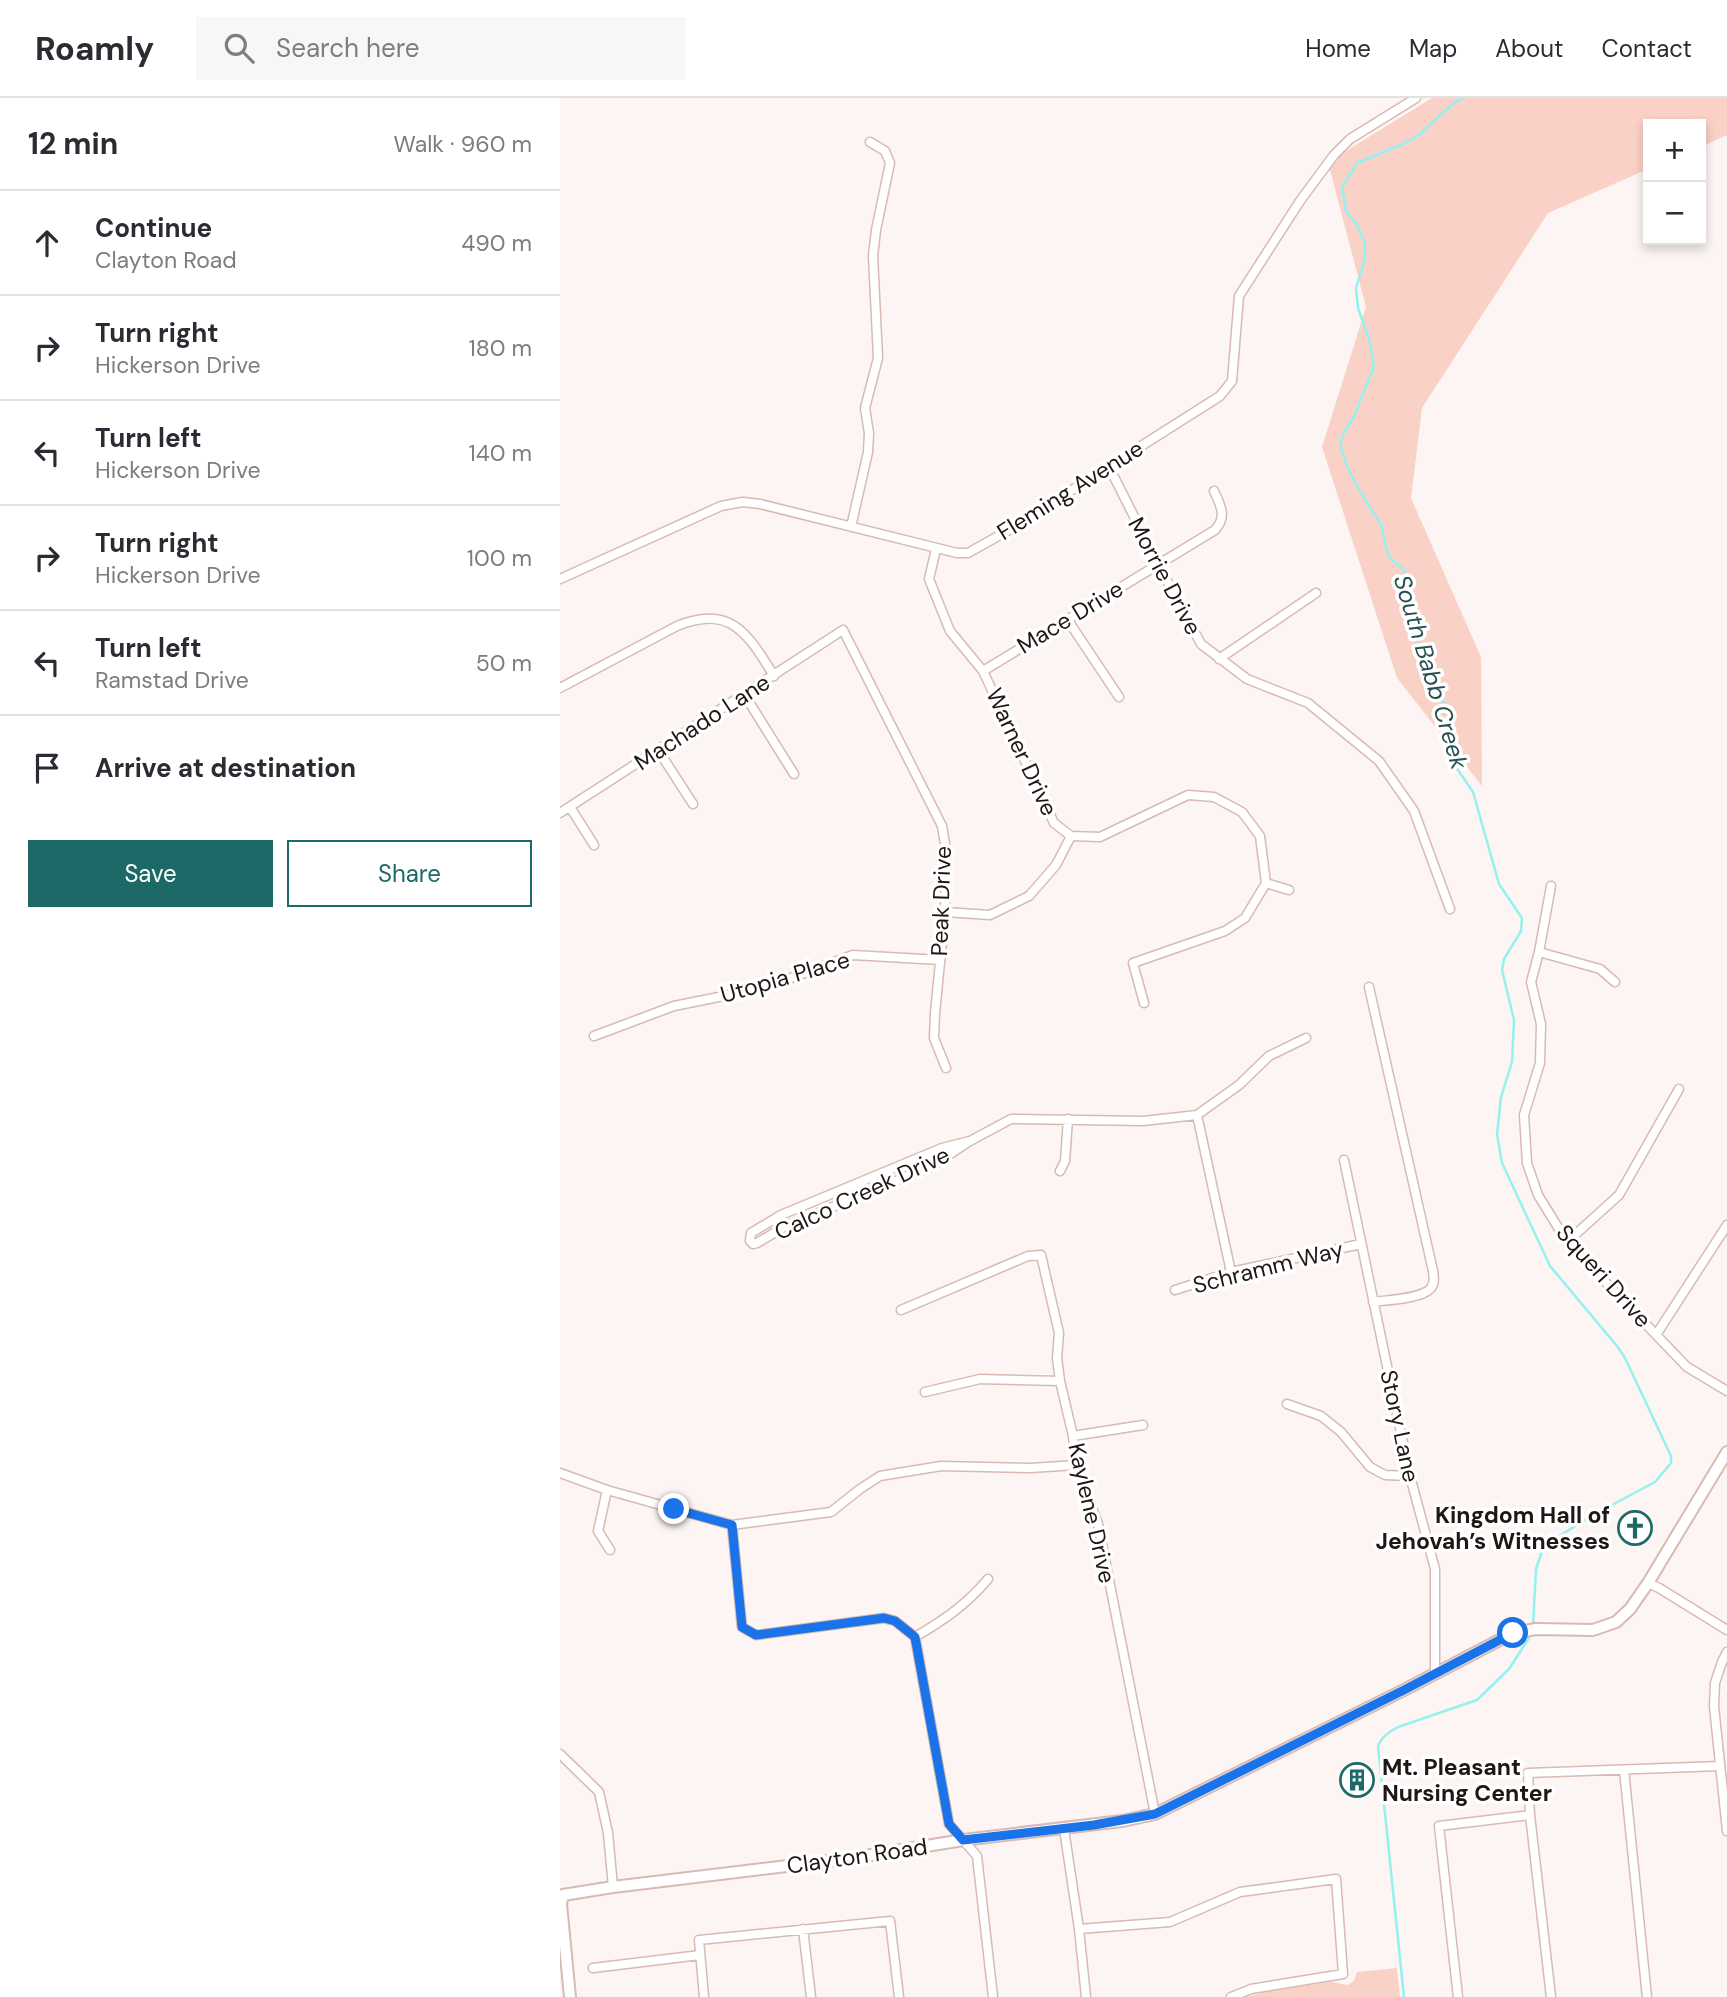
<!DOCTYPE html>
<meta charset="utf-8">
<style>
body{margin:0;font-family:"DM Sans",sans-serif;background:#f7f7f7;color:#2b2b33}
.controls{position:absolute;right:21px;top:21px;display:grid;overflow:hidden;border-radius:0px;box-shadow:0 4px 10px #0003}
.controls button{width:63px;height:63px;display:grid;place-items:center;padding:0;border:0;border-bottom:2px solid #e1e1e2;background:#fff;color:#2b2b33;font:35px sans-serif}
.stop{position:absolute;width:21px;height:21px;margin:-16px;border:5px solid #1a73e8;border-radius:50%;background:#fff}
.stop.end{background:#1a73e8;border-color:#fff;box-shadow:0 2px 7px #0008}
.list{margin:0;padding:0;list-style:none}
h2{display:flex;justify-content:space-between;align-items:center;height:91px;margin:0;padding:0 28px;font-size:30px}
h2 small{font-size:23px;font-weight:400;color:#7c7c81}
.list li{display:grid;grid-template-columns:46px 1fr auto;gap:21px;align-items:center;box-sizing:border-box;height:105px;padding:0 28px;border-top:2px solid #e1e1e2}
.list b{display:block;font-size:26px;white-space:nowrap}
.list p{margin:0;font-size:23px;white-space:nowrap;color:#7c7c81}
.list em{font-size:23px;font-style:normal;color:#7c7c81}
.actions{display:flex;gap:14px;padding:21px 28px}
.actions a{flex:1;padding:16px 0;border:2px solid #1c6967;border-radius:0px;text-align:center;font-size:24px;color:#1c6967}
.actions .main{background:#1c6967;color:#fff}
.icon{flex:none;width:38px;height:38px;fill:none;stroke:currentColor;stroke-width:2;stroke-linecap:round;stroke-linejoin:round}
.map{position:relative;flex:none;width:1167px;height:1899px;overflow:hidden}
header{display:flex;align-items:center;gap:42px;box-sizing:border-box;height:98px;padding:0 35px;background:#fff;border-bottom:2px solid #e1e1e2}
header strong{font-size:33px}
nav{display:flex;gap:38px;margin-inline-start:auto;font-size:24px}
.search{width:490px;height:63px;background:#f7f7f7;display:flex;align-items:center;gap:18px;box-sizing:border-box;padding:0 24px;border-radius:0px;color:#7c7c81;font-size:26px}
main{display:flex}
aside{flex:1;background:#fff}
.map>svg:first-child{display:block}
.green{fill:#fad1c6}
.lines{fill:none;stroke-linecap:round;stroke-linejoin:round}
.stream{stroke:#95f1ee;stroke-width:2.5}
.street-casing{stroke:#d8bab2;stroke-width:11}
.secondary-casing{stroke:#d8bab2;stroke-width:14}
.street{stroke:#fff;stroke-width:8}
.secondary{stroke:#fff;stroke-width:10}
.route{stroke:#1a73e8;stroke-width:9}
.labels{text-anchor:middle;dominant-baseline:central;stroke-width:7;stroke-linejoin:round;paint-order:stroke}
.street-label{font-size:23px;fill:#201613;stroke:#fff}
.poi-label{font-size:23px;font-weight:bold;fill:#201613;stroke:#fff;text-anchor:end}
.water-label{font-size:24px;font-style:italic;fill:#275150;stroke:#fff}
</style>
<header>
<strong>Roamly</strong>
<div class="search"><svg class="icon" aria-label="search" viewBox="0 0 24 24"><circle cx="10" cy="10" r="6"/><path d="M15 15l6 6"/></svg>Search here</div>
<nav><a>Home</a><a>Map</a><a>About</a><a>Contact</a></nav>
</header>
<main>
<aside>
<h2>12 min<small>Walk · 960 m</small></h2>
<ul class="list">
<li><svg class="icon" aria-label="ahead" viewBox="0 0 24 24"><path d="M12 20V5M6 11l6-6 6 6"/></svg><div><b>Continue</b><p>Clayton Road</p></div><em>490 m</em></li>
<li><svg class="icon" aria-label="right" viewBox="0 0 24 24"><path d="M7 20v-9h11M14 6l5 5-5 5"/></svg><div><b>Turn right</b><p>Hickerson Drive</p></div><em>180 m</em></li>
<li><svg class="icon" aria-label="left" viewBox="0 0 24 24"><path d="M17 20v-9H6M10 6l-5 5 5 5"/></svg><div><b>Turn left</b><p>Hickerson Drive</p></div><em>140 m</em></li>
<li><svg class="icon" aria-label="right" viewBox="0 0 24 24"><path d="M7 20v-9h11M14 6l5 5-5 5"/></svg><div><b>Turn right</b><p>Hickerson Drive</p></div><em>100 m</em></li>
<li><svg class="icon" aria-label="left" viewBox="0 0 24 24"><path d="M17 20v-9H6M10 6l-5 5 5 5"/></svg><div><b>Turn left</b><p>Ramstad Drive</p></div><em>50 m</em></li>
<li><svg class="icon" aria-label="arrive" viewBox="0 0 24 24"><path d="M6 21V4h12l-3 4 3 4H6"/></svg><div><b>Arrive at destination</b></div></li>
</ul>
<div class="actions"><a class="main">Save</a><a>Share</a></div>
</aside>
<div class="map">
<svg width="1167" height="1899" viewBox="0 0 1167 1899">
<rect width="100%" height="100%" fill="#fcf5f4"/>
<path class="green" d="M872 0H1167V37L1141 49V26H1088V71L988 115 862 310 851 400 921 559 922 688 837 580 762 349 806 209 768 64Z
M837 1870 840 1899H686L721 1890 772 1884 788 1887 794 1883 797 1874Z"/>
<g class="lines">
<path class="stream" d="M902 0 889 9 859 37 845 45 797 65 782 89 786 113 797 126 805 146V160L796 190 798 210 810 244 814 269 794 318 783 337 780 346 787 369 804 400 821 426 828 458 844 472 858 546 872 582 885 607 895 636 893 651 894 666 913 694 939 786 962 820 961 833 944 861 942 872 954 922 952 964 941 999 937 1036 942 1065 990 1168 1057 1248 1065 1260 1111 1358V1365L1095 1384 1035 1416 1004 1435 986 1448 982 1453 976 1471 973 1528
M844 1899 818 1648C822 1638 829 1634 838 1629L917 1602 949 1571 969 1540 971 1534"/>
<g class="street-casing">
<path id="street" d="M549 369 598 466 641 546 687 581 748 605 819 663 854 713 890 811
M291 429 308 354 309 335 305 310 318 260 313 158 316 132 330 65 325 53 310 44
M376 451 369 481 390 533 423 573 494 725 511 738 540 739 628 697 654 699 682 714 700 738 706 785 685 820 665 833 573 865 584 905
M0 481 161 408 183 404 200 406 397 455H408L449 432 660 298 672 283 679 198 740 103 774 57 790 41 856 0
M507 521 559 599
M659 561 756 495
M423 573 655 432C667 419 661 408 654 393
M0 590 117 528C171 506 188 536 214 578
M184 596 234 676
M98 652 133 706
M10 709 34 747
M0 715 283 532 382 728 386 752 385 814 375 915 374 940 386 970
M706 785 729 792
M991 788 979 854 971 884 981 926 980 965 964 1017 967 1065 978 1097 1007 1144 1127 1269 1167 1293
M385 814 430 817 469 798 496 767 511 738
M979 854 1040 871 1055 884
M809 889 873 1173C874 1179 875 1185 871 1190 862 1201 827 1202 813 1204
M34 938 114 908 204 890 293 857 380 862
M637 1017 671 1174
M410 1043 382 1050 221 1117 191 1135 190 1143 193 1146 197 1145 224 1129 372 1068 410 1043 451 1021 583 1023 637 1017 679 987 709 958 746 940
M784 1062 850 1378 875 1471V1576
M500 1073 505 1063 508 1021
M1007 1144 1059 1097 1119 991
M615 1192 671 1174 801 1146
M341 1212 468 1158 481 1157 499 1235 497 1260 500 1283 513 1338 516 1367 538 1426 595 1716
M1096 1237 1167 1127
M365 1294 420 1281 500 1283
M727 1306 761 1318 781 1334 810 1369 825 1377 850 1378
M513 1338 583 1327
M0 1375 47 1392 172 1427 271 1414 300 1391 320 1378 381 1368 471 1370 516 1367
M47 1392 38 1433 50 1452
M172 1427 182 1529 196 1537 324 1520 335 1523 355 1539 389 1726 417 1758 433 1899
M1088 1485 1099 1490 1167 1532
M355 1539C384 1522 406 1507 428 1481
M1167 1554 1162 1564 1155 1585 1154 1608 1167 1733
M0 1656 39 1694 48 1735 53 1789
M1064 1672 1087 1899
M504 1731 519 1831 526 1899
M243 1831 251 1899
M519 1831 610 1824 680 1794 776 1781 783 1876 691 1891 671 1899
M33 1870 140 1857
M144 1899 139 1842 330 1823 339 1899
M898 1899 879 1728 970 1717
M991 1899 970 1717 968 1675 1160 1668"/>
</g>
<g class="secondary-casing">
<path id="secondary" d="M3 1797 53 1789 293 1760 403 1742 562 1723 595 1716 844 1592 953 1535 976 1531 1033 1532 1056 1524 1070 1511 1088 1485 1167 1354
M3 1797 1 1806 10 1899"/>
</g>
<use href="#street" class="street"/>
<use href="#secondary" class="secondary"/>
</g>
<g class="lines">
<path class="route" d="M114 1411 172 1427 182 1529 196 1537 324 1520 335 1523 355 1539 389 1726 403 1742 534 1727 595 1716 844 1592 953 1535"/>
</g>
<defs>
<g id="church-ring" transform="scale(1.75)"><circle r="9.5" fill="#fff" stroke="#1c6967" stroke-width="1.5"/><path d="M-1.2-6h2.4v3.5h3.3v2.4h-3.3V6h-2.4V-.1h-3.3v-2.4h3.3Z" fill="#1c6967"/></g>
<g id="building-ring" transform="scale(1.75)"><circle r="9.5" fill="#fff" stroke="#1c6967" stroke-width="1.5"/><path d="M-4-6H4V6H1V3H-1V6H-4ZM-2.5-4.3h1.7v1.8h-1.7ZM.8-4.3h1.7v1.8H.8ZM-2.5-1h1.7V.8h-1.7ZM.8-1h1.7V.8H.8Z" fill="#1c6967"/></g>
</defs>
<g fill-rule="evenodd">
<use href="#church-ring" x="1075" y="1430"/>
<use href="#building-ring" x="797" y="1682"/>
</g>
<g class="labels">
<g class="street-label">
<text transform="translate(510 392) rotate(-32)">Fleming Avenue</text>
<text transform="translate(605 478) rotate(62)">Morrie Drive</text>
<text transform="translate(510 519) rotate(-31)">Mace Drive</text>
<text transform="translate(142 624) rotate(-33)">Machado Lane</text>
<text transform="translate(462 654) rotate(65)">Warner Drive</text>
<text transform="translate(381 803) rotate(-88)">Peak Drive</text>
<text transform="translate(225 879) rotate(-16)">Utopia Place</text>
<text transform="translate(302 1095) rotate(-25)">Calco Creek Drive</text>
<text transform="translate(708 1169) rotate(-14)">Schramm Way</text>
<text transform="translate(1044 1178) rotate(48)">Squeri Drive</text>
<text transform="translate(840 1328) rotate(78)">Story Lane</text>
<text transform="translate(532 1415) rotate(77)">Kaylene Drive</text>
<text transform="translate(297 1758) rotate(-8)">Clayton Road</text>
</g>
<g class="poi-label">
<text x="1050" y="1417">Kingdom Hall of<tspan x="1050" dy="26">Jehovah’s Witnesses</tspan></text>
<text x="822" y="1669" text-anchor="start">Mt. Pleasant<tspan x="822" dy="26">Nursing Center</tspan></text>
</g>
<g class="water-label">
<text transform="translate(871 574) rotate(73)">South Babb Creek</text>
</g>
</g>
</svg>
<div class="controls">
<button>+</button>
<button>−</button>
</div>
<div class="stop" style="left:953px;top:1535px"></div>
<div class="stop end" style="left:114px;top:1411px"></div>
</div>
</main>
